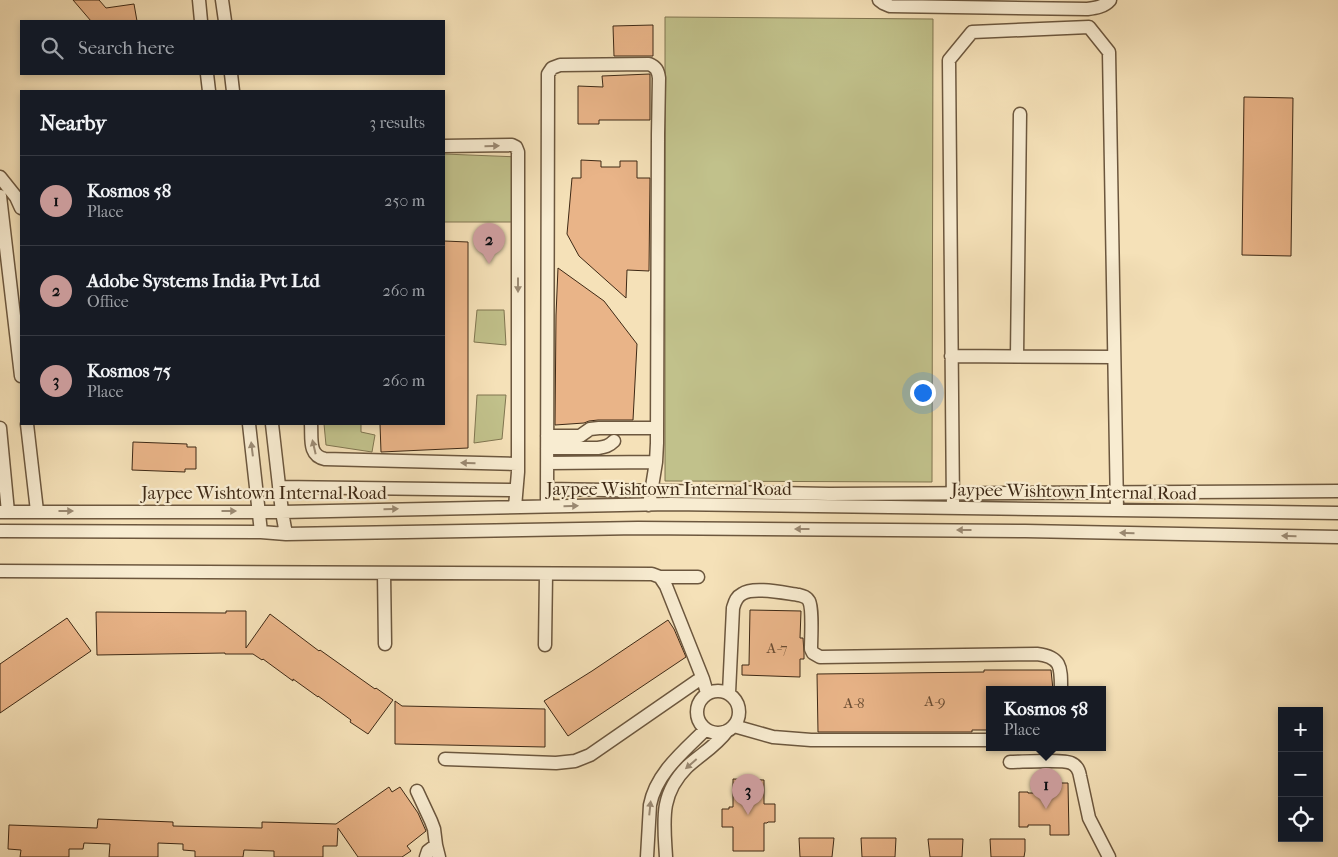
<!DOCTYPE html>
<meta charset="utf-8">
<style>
body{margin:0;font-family:"IM FELL French Canon",serif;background:#242831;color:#f1f3f6}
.controls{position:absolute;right:15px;bottom:15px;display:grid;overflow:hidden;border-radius:0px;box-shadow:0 2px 8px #0003}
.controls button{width:45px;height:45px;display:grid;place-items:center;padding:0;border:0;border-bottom:1px solid #363941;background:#171b24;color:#f1f3f6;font:25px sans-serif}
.you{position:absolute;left:922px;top:392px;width:18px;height:18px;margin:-12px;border:4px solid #fff;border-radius:50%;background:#1a73e8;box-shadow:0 0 0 8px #1a73e833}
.badge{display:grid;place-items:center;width:32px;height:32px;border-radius:50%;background:#c59692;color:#111;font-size:16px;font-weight:700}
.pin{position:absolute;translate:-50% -41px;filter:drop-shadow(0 1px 2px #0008)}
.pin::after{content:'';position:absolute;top:26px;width:18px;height:15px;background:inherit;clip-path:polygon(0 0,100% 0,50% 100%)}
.popup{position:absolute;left:986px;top:686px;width:120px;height:65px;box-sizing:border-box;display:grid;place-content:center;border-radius:0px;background:#171b24;filter:drop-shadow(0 1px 4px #0005);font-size:16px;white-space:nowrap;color:#9ea1a6}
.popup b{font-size:19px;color:#f1f3f6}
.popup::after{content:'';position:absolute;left:50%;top:100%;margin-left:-10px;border:10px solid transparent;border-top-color:#171b24}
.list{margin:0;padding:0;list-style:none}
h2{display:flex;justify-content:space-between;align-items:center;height:65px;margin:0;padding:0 20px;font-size:21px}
h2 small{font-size:16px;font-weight:400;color:#9ea1a6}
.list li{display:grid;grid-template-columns:32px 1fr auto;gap:15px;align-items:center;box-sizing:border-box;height:90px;padding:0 20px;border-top:1px solid #363941}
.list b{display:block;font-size:19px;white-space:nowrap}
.list p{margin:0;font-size:16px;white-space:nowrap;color:#9ea1a6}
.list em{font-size:16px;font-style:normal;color:#9ea1a6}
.icon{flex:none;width:28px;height:28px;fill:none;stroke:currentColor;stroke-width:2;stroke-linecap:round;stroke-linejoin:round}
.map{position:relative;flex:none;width:1338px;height:857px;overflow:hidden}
.search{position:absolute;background:#171b24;box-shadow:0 2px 8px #0003;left:20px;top:20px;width:425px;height:55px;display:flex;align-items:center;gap:12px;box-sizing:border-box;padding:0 18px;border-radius:0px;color:#9ea1a6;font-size:19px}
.panel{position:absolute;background:#171b24;box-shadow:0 2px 8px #0003;left:20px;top:90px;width:425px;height:335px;border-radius:0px}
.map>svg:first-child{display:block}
.green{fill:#c1c18b;stroke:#807550}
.building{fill:#e9b488;stroke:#3e2915}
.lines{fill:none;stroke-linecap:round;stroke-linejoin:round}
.minor-casing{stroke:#6c573e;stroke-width:15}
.minor{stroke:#f8ecd1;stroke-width:12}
.oneway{fill:#9b8a73}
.labels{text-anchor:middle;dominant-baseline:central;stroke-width:4.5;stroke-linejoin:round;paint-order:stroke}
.number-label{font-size:15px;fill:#694c32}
.street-label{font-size:18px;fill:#3e2915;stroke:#f8ecd1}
</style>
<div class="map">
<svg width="1338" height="857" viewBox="0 0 1338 857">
<rect width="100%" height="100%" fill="#f5e1b8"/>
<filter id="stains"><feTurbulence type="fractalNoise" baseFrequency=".004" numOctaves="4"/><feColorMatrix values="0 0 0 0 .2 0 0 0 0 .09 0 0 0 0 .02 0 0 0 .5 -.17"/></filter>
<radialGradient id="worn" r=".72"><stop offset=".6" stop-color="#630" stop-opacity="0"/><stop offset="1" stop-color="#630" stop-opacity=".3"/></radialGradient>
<path class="green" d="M665 17 933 19 932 482 665 481Z
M444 154 519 157 518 222H444Z
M477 310H504L506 345 474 342Z
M477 395H506L502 439 474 443Z
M324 424H361V432L375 435 372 452 326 445Z"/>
<path class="building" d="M73 0H99L106 8 134 4 137 21H91Z
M653 25V56H614L613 26Z
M650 74V120H599V124H578V86L603 87 602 76Z
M1244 97 1293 98 1291 256 1242 255Z
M581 160 601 161V167H620V161H637V178H650L649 271 627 270 626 298 579 256 567 234 572 178H581Z
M444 241 468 242V448L381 452 380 424H444Z
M558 268 604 301 637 344 633 420H598L589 421 584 423 555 425 556 315Z
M133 442 187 444V447H196V469H185V472L132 470Z
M750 610 801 611 800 638H803L804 653V659H800V677L742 675V665H749Z
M226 611H246V648L270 614 319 651 320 650 375 689 376 688 393 700 368 734 350 722 351 720 318 696V697L293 679V681L263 659 262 660 253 654H225V653L97 655 96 612 226 613Z
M67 618 91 651 0 713V664Z
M668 620 674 629 686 657 568 736 544 701 592 671Z
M984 670H1051L1053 690H990V730H972V732H818L817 674 984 672Z
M395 701 402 706 545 709V747L395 744Z
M733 779 764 780V804H775V822H768L767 823H764V851H733V827H722V809H729V807H733Z
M1049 783H1068L1069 835H1050V825H1028V827H1019V792H1028V793H1049Z
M389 787 392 792 400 787 418 813 426 831 407 846 411 851 402 857H358L338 828 337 846H323V857H274V851L244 850 243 857H195V851L183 850V844L158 843V857H109L110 844 84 843 83 849H69V857H20L21 850 8 849 9 825 97 828 98 819 173 822V826L262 828V822L336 824Z
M799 838H834L832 857H800Z
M861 838H896L895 857H862Z
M928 839H963L962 857H930Z
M990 839H1025V851L1024 857H991Z"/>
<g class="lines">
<g class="minor-casing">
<path id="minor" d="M199 0 201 21
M222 0 225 21
M879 0 883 3 890 6 1087 9C1095 8 1104 7 1110 0
M207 74 209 91
M231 74 233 91
M444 146 512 145 516 147 518 152V472L515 507
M0 177 16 197 21 208
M0 196 21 376
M951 356 1114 357
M1017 356 1020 114
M27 424 37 511
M249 424 261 532
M272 424 282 512 286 534
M311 424C312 438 308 456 325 459L517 464
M0 428 8 512
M547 436H580L590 429 599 428H657
M547 448H598C605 447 609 446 614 441
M548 463 656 462
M279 487 516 490
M547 489 829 494 1338 491
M547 506 548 74 552 68 560 65 649 64C656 67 658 70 659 78L658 134 657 443 656 462 649 505
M953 508 949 60 972 32 1089 27 1109 52 1117 510
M0 512H282L670 504 1338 513
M0 531 261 532 286 534 638 528 1025 531 1338 537
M0 571 652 574 660 577 666 586 703 679
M384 573 385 644
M660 577H698
M545 645 546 574
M697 712a21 21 0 1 1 42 0a21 21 0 1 1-42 0Z
M729 693 733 608C735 602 736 597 742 594 753 586 784 593 799 595 803 596 807 597 809 601 813 608 811 639 811 649L813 653 820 657 1037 654C1062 657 1061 668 1061 690
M734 726 773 737 811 740H990
M445 759 556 763 575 761 590 755 697 681 700 679H703L707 693
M1010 762C1021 762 1063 759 1071 763 1076 765 1079 770 1080 776L1089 818 1109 857
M417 791 431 821 434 829 436 845 439 857
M426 857 428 851 436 845
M647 857 650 805C656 773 684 751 706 729
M666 857C664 822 659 795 687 767 700 755 716 746 727 731"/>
</g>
<use href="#minor" class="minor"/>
</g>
<defs><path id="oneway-solid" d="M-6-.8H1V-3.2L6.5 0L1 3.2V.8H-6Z" transform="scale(1.25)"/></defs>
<g class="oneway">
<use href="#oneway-solid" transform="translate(492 146) rotate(-1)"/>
<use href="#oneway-solid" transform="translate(518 285) rotate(90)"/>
<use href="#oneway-solid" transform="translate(314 447) rotate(-103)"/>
<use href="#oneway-solid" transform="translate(252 449) rotate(-97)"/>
<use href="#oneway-solid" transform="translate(468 463) rotate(-179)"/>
<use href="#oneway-solid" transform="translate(571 506) rotate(-1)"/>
<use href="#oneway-solid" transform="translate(391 509) rotate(-1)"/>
<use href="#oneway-solid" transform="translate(66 511)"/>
<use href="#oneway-solid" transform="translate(229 511)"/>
<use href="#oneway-solid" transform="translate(802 529) rotate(-180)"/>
<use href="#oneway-solid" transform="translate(964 530) rotate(-180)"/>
<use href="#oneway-solid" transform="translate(1127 533) rotate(-179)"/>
<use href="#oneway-solid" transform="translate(1289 536) rotate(-179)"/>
<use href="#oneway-solid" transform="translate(691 764) rotate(139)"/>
<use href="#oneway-solid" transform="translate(650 808) rotate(-84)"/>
</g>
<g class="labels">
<g class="number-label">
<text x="777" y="648">A-7</text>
<text x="935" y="701">A-9</text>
<text x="854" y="703">A-8</text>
</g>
<g class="street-label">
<text x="669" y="489">Jaypee Wishtown Internal Road</text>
<text transform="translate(1074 492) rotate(1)">Jaypee Wishtown Internal Road</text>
<text x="264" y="493">Jaypee Wishtown Internal Road</text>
</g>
</g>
<rect width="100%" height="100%" filter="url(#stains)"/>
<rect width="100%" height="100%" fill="url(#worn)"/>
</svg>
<div class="controls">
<button>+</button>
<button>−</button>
<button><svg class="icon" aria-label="locate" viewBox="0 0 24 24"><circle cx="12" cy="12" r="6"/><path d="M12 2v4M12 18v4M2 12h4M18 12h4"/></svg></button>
</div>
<div class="you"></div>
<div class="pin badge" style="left:1046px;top:809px">1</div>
<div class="popup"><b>Kosmos 58</b>Place</div>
<div class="pin badge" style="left:489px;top:264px">2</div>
<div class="pin badge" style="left:748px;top:815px">3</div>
<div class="search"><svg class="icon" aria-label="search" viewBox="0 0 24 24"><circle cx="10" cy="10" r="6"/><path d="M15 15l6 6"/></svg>Search here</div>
<section class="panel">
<h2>Nearby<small>3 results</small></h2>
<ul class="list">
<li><span class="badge">1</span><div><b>Kosmos 58</b><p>Place</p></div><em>250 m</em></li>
<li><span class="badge">2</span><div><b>Adobe Systems India Pvt Ltd</b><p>Office</p></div><em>260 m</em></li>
<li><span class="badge">3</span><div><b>Kosmos 75</b><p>Place</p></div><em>260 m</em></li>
</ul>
</section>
</div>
